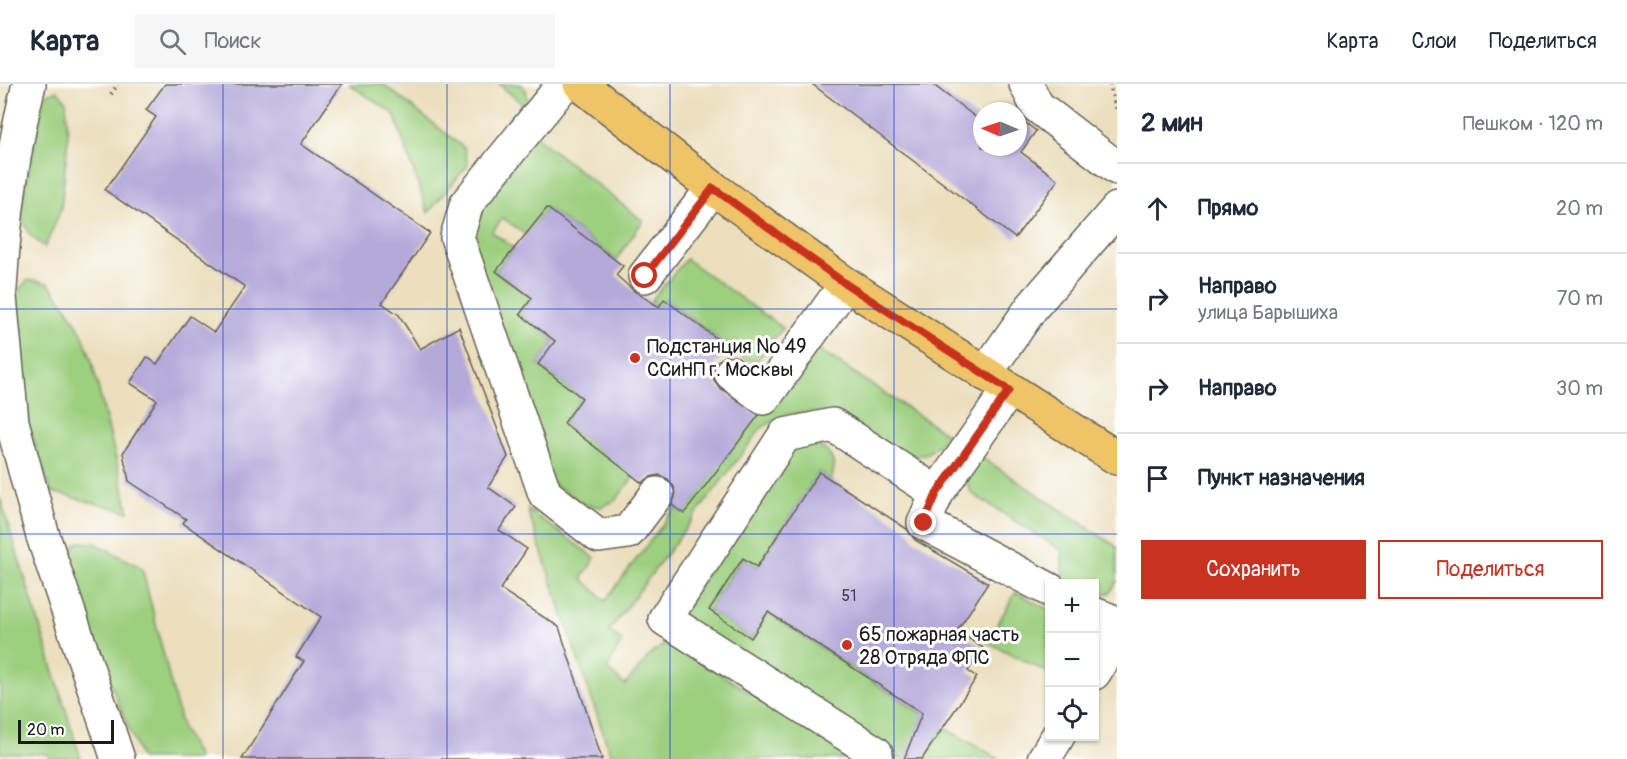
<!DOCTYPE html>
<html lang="ru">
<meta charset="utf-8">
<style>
body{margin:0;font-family:Pangolin,sans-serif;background:#f6f6f7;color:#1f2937}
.controls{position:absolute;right:18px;bottom:18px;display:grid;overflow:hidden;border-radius:0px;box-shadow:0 2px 4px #0004}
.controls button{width:54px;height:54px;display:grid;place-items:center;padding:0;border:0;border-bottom:2px solid #e0e1e3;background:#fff;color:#1f2937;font:30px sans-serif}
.compass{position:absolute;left:973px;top:18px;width:54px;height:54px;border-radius:50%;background:#fff;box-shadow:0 2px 4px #0004;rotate:272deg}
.scale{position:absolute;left:18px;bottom:15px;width:96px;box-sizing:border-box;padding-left:6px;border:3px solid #1c1c1c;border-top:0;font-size:16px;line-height:21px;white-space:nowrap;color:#1c1c1c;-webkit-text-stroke:4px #fff;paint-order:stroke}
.stop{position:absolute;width:18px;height:18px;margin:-14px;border:4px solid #c8321e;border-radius:50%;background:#fff}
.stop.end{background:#c8321e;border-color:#fff;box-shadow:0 2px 6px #0008}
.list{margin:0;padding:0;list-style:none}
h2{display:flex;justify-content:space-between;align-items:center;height:78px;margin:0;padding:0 24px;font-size:26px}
h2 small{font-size:20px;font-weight:400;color:#747a83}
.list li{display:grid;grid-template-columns:39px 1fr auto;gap:18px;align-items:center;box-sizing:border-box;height:90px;padding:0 24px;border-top:2px solid #e0e1e3}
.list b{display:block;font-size:22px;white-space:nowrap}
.list p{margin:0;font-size:20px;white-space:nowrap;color:#747a83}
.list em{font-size:20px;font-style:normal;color:#747a83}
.actions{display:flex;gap:12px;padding:18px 24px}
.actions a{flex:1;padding:14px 0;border:2px solid #c8321e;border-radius:0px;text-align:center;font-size:21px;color:#c8321e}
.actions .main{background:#c8321e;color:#fff}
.icon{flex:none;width:33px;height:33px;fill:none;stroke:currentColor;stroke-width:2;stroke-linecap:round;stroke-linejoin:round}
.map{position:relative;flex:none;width:1117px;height:675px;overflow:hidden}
header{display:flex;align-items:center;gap:36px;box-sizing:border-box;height:84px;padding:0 30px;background:#fff;border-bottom:2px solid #e0e1e3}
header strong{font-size:28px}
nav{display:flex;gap:33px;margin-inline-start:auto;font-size:21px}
.search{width:420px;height:54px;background:#f6f6f7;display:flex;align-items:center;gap:15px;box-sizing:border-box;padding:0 21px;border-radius:0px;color:#747a83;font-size:22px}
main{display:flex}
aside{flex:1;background:#fff}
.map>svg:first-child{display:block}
.green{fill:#9ccf7e;stroke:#5c764d;stroke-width:1.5}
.building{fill:#b5a9da}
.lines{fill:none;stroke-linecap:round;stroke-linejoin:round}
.minor-casing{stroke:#656055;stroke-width:36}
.major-casing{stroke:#656055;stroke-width:36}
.path{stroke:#656055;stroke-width:4;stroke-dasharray:1.5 4.5;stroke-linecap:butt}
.minor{stroke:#fff;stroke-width:33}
.major{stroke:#efc469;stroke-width:33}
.route{stroke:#c8321e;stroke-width:8}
.grid{fill:none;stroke:#1d4ed8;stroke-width:1.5;stroke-opacity:0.55}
.poi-dot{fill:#c8321e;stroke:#fff;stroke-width:2}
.labels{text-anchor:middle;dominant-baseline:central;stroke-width:6;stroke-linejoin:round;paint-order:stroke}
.number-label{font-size:16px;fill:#423f4c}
.poi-label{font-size:20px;fill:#1c1c1c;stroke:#fff;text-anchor:start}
</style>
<header>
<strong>Карта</strong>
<div class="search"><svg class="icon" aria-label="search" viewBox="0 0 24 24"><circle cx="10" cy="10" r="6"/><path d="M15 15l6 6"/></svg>Поиск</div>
<nav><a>Карта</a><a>Слои</a><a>Поделиться</a></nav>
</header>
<main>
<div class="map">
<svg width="1117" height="675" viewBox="0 0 1117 675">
<rect width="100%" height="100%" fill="#fff"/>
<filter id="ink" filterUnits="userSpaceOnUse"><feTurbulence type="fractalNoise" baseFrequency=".0167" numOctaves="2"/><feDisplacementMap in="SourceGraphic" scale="12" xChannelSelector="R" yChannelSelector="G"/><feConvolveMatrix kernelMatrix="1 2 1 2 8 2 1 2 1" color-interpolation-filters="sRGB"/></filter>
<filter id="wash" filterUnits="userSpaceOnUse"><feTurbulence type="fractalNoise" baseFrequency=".008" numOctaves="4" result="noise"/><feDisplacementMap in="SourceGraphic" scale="24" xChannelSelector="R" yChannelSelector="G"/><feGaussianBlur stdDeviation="1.35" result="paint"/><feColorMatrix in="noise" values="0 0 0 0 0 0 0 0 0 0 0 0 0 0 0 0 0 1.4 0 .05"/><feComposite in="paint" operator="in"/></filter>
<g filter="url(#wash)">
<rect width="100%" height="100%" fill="#ecdfbe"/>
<path class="green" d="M349 0H383L464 64 468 81 428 129 394 30Z
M499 0H521L527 8V19L524 21Z
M57 6 66 17 68 55 61 125 45 163 30 151 20 129 45 11Z
M534 51 643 137 616 176 547 124 526 151 503 134 492 148 514 164 496 187 532 214 520 230 555 257 538 280 582 314 564 339 634 392 616 416 601 423 586 421 547 396 466 152 474 124Z
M686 175 783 244 757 277 746 276 665 215 659 223 651 217Z
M28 196 48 199 68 225 82 249 91 274 129 428 51 408 29 342 13 212Z
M809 259 948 351C935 365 928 373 907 372L827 328 786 330 761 344 609 547 622 557 607 585 625 601 651 570 663 561 676 562 856 675H612L527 425 595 474 582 494 605 517 675 424 684 430Z
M814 360C831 366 838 379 831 396L819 388 757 483 742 474 709 526 751 554 768 529 943 643 999 675H885L681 531 785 365Z
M975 369 1117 463V498L1110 509 1095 510 1094 500 1068 499 1063 495 1061 466 971 409 966 396Z
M0 414 81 675H50L48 670 0 669Z
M79 458 95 459 142 484 182 644 199 675H141L102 578 66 469Z
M1016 508 1049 526V589L987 558Z"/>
<g id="blocks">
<path class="building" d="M165 0H342L301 60 430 149 382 219 399 231 420 265 459 243 508 373 488 403 516 423 499 446 527 465 500 505 559 543 602 675H242L304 577 296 573 321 533 183 439 186 435 129 397 123 369 157 316 130 299 147 273 157 280 190 232 214 248 245 203 105 106 156 33 146 26Z
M812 0H932L982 38V63H1018V33L1036 47 1021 68 1058 96 1015 154Z
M547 124 623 182 616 191 634 207 659 223 664 215 733 267 716 278 712 287 714 296 720 304 759 331 684 430 672 421 675 413 674 403 668 395 659 391 650 393 642 399 564 339 582 314 538 280 555 257 520 230 532 214 496 187Z
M819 388 907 445 915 456 988 499 957 547 983 564 968 587 977 593 922 675H904L922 629 768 528 751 554 709 526 743 474 757 483Z"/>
</g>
</g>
<g filter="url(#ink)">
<use href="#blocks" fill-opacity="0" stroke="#656055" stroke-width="1.5"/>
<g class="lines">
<g class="minor-casing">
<path id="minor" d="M564 0 467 119 457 153 545 410 599 452 628 448 657 410
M1026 0 1037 22 1117 84
M645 192 713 104
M0 205C4 135 12 68 29 0
M0 213 12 338 42 449 118 675
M731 289 764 314 846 200
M985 290 1032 223 1117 125
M1009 306 937 409 924 439 1050 506
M1094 530 1117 539
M1094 589 1117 551
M876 669 665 535 785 351 833 341 937 409
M1044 675 1058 652"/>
</g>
<g class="major-casing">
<path id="major" d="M580 0 713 104 846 200 1117 374"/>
</g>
<path class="path" d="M1109 0 1117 28
M111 10 118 0"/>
<use href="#minor" class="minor"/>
<use href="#major" class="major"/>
</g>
</g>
<g class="lines" filter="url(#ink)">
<path class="route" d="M645 192 713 104 846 200 1009 306 937 409 924 439"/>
</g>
<path class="grid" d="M223 0V675M447 0V675M670 0V675M894 0V675M0 225H1117M0 450H1117"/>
<g class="poi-dot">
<circle cx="635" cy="274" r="6"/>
<circle cx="847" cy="561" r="6"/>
</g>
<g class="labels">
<g class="number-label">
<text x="849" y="512">51</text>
</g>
<g class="poi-label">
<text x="647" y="262">Подстанция № 49<tspan x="647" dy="23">ССиНП г. Москвы</tspan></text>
<text x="859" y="550">65 пожарная часть<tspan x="859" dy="23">28 Отряда ФПС</tspan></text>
</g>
</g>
</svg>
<div class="controls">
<button>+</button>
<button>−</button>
<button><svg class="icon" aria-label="locate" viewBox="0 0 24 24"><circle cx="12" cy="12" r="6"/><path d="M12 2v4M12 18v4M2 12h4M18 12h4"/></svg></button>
</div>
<svg class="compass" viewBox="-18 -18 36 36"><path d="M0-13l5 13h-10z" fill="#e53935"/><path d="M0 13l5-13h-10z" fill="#747a83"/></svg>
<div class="scale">20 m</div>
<div class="stop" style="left:645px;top:192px"></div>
<div class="stop end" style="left:924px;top:439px"></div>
</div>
<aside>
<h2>2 мин<small>Пешком · 120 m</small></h2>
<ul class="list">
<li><svg class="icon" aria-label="ahead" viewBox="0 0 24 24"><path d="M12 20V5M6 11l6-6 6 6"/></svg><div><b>Прямо</b></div><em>20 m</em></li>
<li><svg class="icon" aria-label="right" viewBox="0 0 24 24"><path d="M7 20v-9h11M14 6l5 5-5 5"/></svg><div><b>Направо</b><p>улица Барышиха</p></div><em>70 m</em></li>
<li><svg class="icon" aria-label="right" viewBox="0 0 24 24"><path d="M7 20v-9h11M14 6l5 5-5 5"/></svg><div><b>Направо</b></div><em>30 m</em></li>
<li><svg class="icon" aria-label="arrive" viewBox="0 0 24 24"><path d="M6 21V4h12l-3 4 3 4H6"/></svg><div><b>Пункт назначения</b></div></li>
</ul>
<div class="actions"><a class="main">Сохранить</a><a>Поделиться</a></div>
</aside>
</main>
